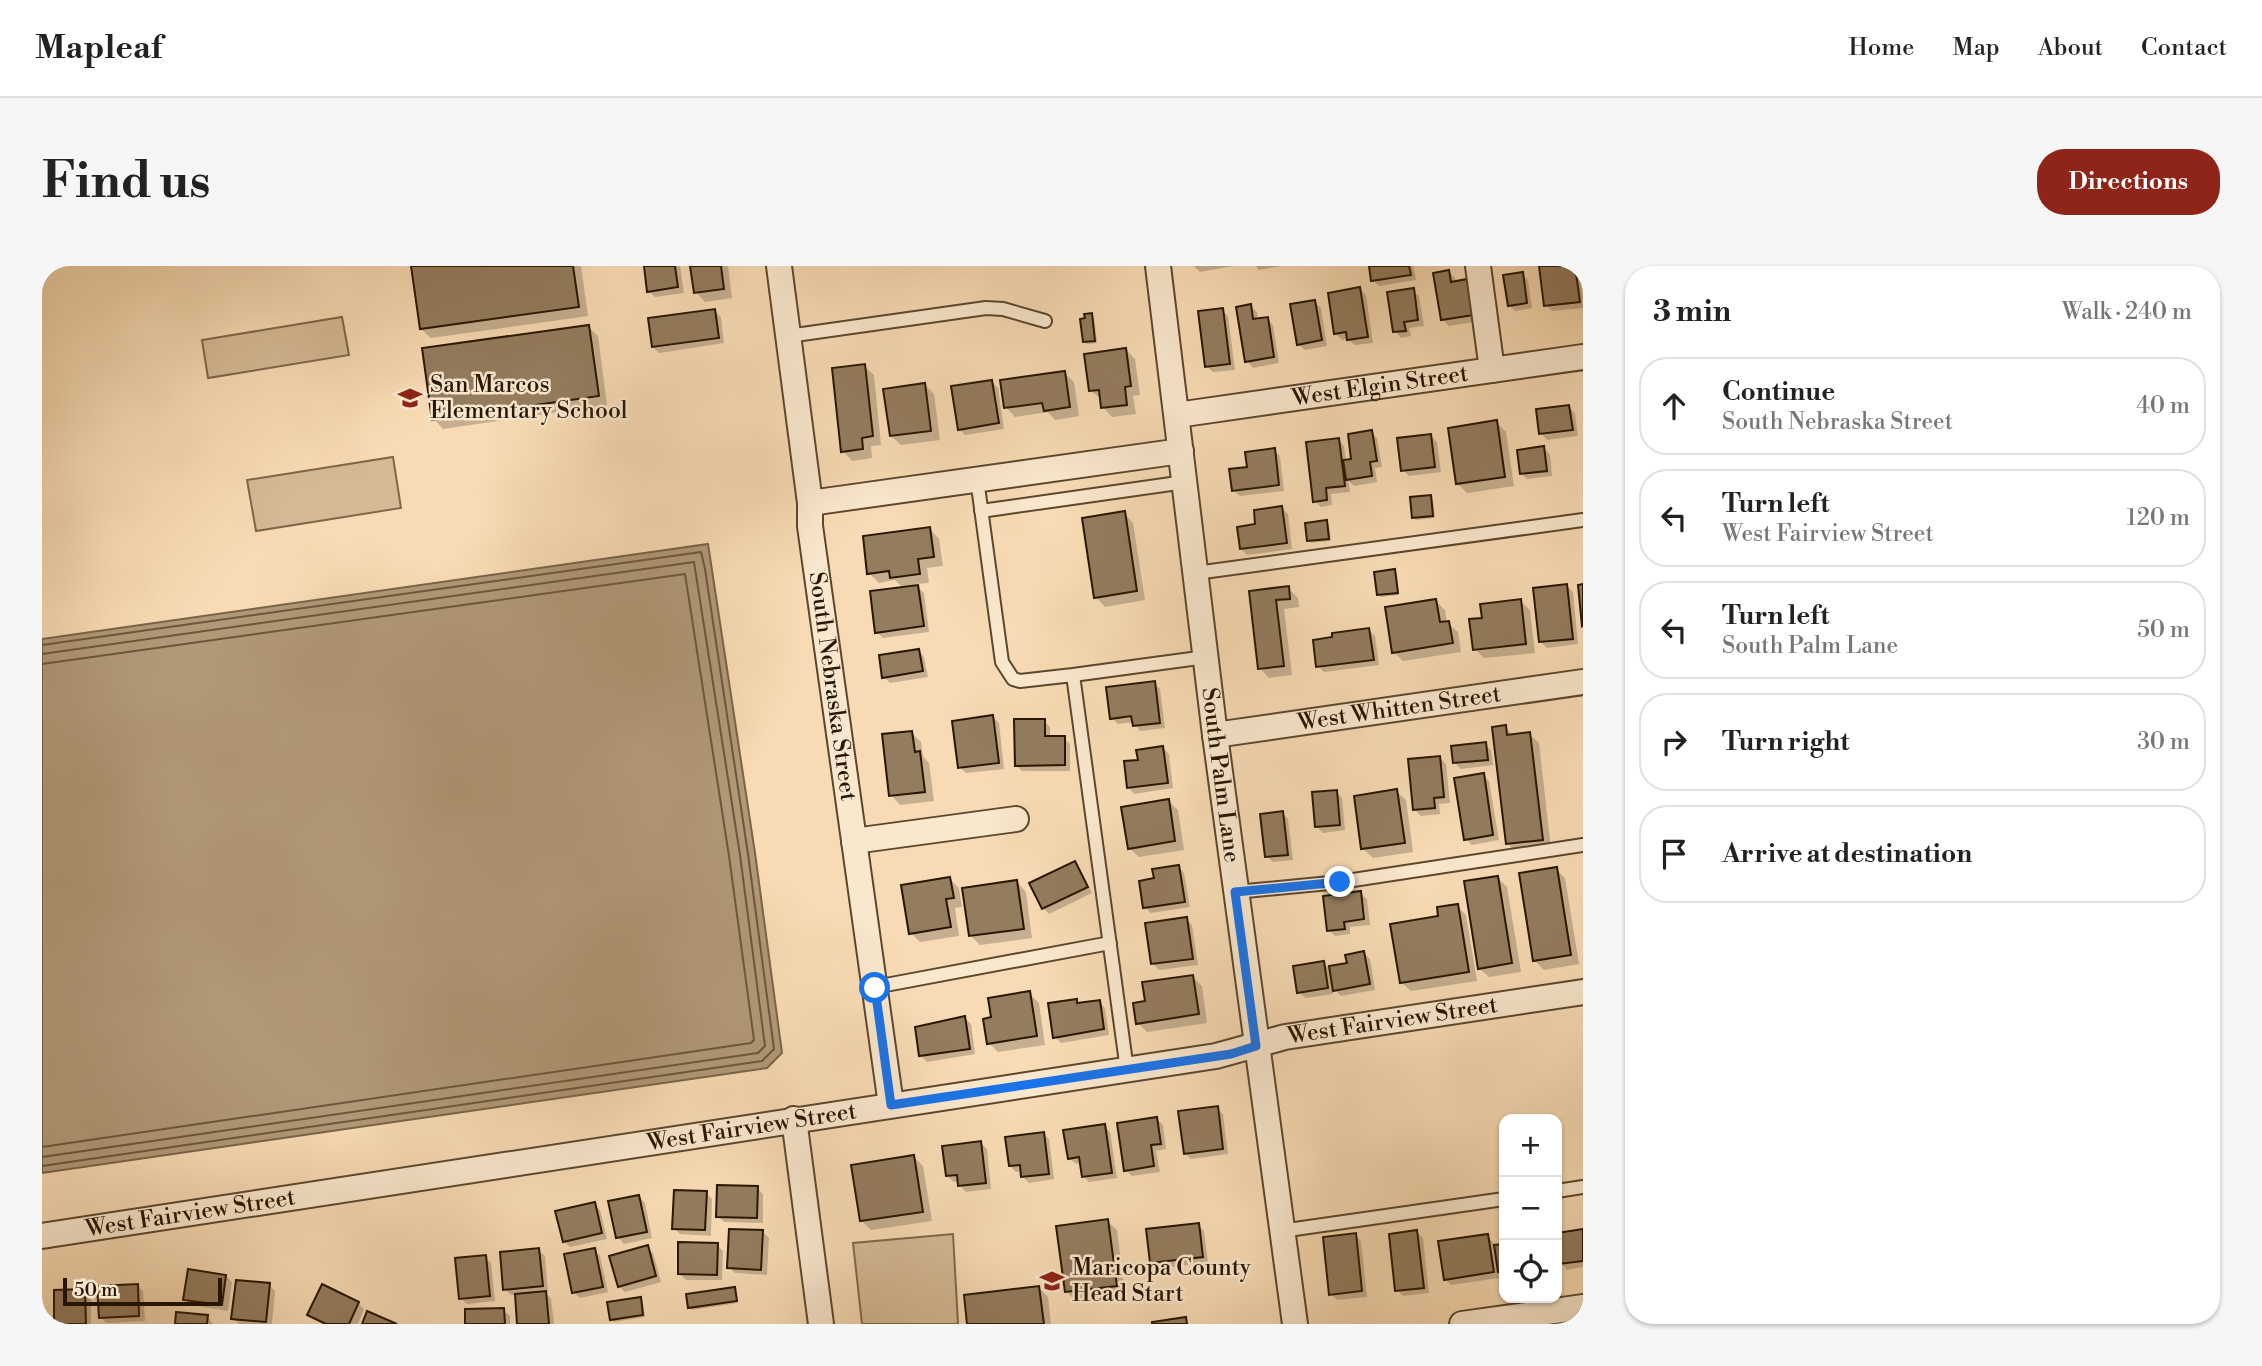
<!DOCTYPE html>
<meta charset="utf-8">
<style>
body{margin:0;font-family:"Libre Bodoni",serif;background:#f6f6f6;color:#222}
.controls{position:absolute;right:21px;bottom:21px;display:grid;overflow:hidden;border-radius:14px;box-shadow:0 2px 5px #0004}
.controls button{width:63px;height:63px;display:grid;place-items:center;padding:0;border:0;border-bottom:2px solid #e0e0e0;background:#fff;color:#222;font:35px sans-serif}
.scale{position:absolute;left:21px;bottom:18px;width:159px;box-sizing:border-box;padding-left:7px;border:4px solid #281600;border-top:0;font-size:19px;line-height:24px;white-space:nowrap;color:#281600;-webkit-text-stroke:5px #fae8ce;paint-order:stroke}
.stop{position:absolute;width:21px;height:21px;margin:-16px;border:5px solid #1a73e8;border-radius:50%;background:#fff}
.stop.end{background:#1a73e8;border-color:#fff;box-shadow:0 2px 7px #0008}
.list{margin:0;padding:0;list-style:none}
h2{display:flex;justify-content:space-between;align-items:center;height:91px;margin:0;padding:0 28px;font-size:30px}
h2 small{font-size:23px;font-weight:400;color:#767676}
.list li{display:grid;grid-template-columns:46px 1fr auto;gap:21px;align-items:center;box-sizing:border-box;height:98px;margin:0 14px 14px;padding:0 14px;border:2px solid #e0e0e0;border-radius:28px}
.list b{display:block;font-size:26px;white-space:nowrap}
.list p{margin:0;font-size:23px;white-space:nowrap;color:#767676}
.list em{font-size:23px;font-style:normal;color:#767676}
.icon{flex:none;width:38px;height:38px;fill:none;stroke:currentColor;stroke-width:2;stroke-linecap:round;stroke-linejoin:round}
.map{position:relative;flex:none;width:1541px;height:1058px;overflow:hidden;border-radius:28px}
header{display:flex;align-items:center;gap:42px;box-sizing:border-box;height:98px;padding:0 35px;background:#fff;border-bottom:2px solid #e0e0e0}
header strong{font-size:33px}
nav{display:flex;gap:38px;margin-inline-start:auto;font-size:24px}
.intro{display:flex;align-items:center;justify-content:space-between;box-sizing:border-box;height:168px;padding:0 42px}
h1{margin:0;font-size:49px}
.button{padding:18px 32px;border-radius:28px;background:#8f2418;color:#fff;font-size:24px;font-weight:700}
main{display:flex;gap:42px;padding:0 42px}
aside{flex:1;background:#fff;border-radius:28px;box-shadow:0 2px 5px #0004}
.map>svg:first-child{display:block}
.green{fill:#d5ba95;stroke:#7e684a;stroke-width:2}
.water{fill:#b19877;stroke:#7a6447;stroke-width:2}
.shadow{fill:#0003}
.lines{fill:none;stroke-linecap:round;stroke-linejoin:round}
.shore{stroke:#6c573c;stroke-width:2}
.building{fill:#947c5e;stroke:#281600;stroke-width:2}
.lane-casing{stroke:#5c472d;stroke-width:16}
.street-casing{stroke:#5c472d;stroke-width:28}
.lane{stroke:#fae8ce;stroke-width:12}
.street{stroke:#fae8ce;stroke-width:24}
.route{stroke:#1a73e8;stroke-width:9}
.labels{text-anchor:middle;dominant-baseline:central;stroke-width:5;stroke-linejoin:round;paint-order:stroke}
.poi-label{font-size:23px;fill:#281600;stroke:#fae8ce;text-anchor:start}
.street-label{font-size:23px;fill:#281600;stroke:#fae8ce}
</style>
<header>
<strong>Mapleaf</strong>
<nav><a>Home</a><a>Map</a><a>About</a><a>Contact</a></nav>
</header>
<div class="intro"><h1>Find us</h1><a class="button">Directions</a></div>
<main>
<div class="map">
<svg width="1541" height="1058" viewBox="0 0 1541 1058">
<rect width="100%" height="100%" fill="#f8dbb4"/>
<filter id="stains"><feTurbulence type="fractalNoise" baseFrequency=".00286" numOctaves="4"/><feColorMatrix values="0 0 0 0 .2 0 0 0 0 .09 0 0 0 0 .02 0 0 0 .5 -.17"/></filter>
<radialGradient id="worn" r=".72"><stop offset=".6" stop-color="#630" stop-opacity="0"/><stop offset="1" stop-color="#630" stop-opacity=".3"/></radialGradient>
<path class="green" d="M300 51 307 89 166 112 160 74Z
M351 191 359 242 214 265 205 214Z
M911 968 916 1058H820L811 977Z"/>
<path class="water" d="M666 278 713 587 740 787 725 802 0 907V373Z"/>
<path class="shadow" d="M370 0H539L546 50 389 72 379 63Z
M604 0H638L642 27 613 31 607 25Z
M650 0H686L690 32 663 36 654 26Z
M1152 0H1192L1158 6Z
M1214 0H1239L1217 4Z
M1329 0H1371L1374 14 1337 20 1331 14Z
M1499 0H1538L1541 42 1510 45 1504 39Z
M1407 6 1413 12 1414 17 1425 15 1431 21 1437 55 1407 60 1401 54Z
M1480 8 1486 14 1490 42 1473 45 1467 39Z
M1318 23 1324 29 1331 77 1313 79 1306 73 1300 74 1294 68Z
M1371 24 1377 30 1382 60 1367 62 1369 70 1359 72 1353 65Z
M1272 36 1279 42 1285 80 1263 84 1256 78Z
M1208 40 1215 46 1216 54 1225 53 1231 59 1237 97 1211 102 1205 95Z
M1180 44 1186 50 1193 104 1171 106 1165 100Z
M673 45 679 51 682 77 617 87 611 81Z
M1049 48 1052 51 1055 77 1045 78 1042 75Z
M546 61 556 70 565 139 401 163 392 153Z
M1084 84 1093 93 1098 129 1091 130 1094 148 1070 151 1061 141 1060 134 1049 125Z
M822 100 832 109 839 179 829 180 830 192 810 195 801 185Z
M1022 107 1032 116 1037 150 1013 154 1006 146 973 151 964 141Z
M950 116 956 122 962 163 923 169 917 163Z
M883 119 892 128 898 174 859 179 849 170Z
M1527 141 1533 147 1536 170 1505 174 1499 167Z
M1454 156 1464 166 1472 220 1425 227 1416 218Z
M1329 166 1335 172 1340 201 1333 202 1335 216 1312 220 1306 214 1308 226 1289 228 1290 239 1279 241 1273 235 1296 174 1302 180 1304 195 1311 194Z
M1389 170 1395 176 1399 206 1367 210 1361 204Z
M1502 182 1508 188 1510 210 1485 213 1479 207Z
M1232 184 1238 190 1242 225 1198 230 1191 224 1207 202Z
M1388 231 1391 233 1393 252 1374 254 1372 252Z
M1240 242 1246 248 1250 283 1205 289 1199 283 1215 260Z
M1082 247 1091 257 1103 334 1063 341 1054 331Z
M1285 256 1287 259 1289 275 1269 277 1267 274Z
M888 263 897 273 901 300 885 302 887 317 873 318 882 327 887 366 841 372 835 366 862 323 853 314 837 317 827 307Z
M1352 305 1355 308 1357 329 1339 331 1336 328Z
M1525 320 1531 326 1536 378 1505 382 1499 376Z
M1246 322 1256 332 1257 341 1242 343 1250 409 1227 412 1218 402 1209 327Z
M1394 335 1403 344 1405 357 1416 366 1419 386 1361 395 1352 386Z
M1478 335 1488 344 1493 387 1442 392 1433 383 1442 353Z
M1327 364 1333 370 1337 399 1282 406 1276 400Z
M876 384 882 391 886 411 848 417 842 411Z
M1112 417 1118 423 1123 462 1098 465 1092 456 1076 458 1070 452Z
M951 451 957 457 962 503 924 507 918 501Z
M1002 455 1008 461V472H1022L1028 478V505H980L974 499Z
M1463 461 1472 470 1487 468 1497 477 1509 583 1475 587 1466 578Z
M870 467 879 476 881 490 887 497 892 535 858 539 849 529Z
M1443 478 1449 484 1451 499 1419 503 1413 497Z
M1121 482 1127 488 1131 522 1092 528 1086 521 1098 495Z
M1398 492 1404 498 1408 537 1397 538 1398 548 1379 550 1373 544Z
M1441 509 1447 515 1457 574 1430 579 1424 573Z
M1354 525 1364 534 1371 586 1331 592 1321 583Z
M1294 526 1300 532 1303 564 1281 567 1275 561Z
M1126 535 1136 544 1142 584 1097 591 1087 582Z
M1240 547 1246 553 1251 594 1231 596 1225 590Z
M1032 597 1038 603 1050 627 1007 648 1001 642Z
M1136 600 1142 607 1148 641 1109 647 1103 641 1114 614Z
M1514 603 1523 612 1537 698 1502 704 1492 694Z
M1456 612 1465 621 1479 706 1447 711 1437 702Z
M908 613 917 622 920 641 913 642 917 670 878 676 869 667Z
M975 616 984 626 990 672 938 679 928 669Z
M1318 627 1325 633 1328 659 1308 661V668L1293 670 1287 664Z
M1415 640 1424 649 1435 715 1369 725 1359 716 1398 652Z
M1144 653 1150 659 1156 699 1117 704 1111 698Z
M1322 687 1328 693 1333 724 1299 730 1290 721 1291 728 1263 732 1257 726 1282 697 1290 706 1307 698Z
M1150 710 1160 720 1165 757 1105 766 1096 757 1105 736Z
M987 727 997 737 1003 779 956 786 947 777 951 753Z
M1034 735 1038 739 1057 736 1063 742 1067 769 1019 777 1013 771Z
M923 752 929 758 933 788 885 796 879 790Z
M1175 842 1181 848 1186 888 1149 893 1143 887Z
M1115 853 1121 859 1124 883 1114 885 1118 906 1090 910 1084 904Z
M1062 860 1068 866 1075 912 1047 916 1041 910 1040 897 1034 898 1027 892Z
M1001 867 1007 873 1012 913 987 917 981 911 980 905 974 906 968 900Z
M939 877 945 883 949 923 924 926 918 920 917 915 912 916 905 910Z
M872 891 881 900 890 955 829 964 820 955Z
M715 922 721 928V957L682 956 676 950Z
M664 927 670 933 669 970 638 968 632 962Z
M597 931 603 937 610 972 582 978 576 971Z
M552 938 558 944 565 973 528 981 522 975Z
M1065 955 1075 964 1083 1029 1034 1035 1025 1026Z
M1156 959 1162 965 1166 996 1116 1003 1110 997Z
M1541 964V1001L1525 1004 1519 997 1515 968Z
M721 966 727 972 725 1009 693 1007 687 1001Z
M1375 966 1381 972 1387 1027 1361 1030 1355 1024Z
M1313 969 1319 975 1325 1031 1295 1034 1289 1028Z
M1445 970 1451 976 1452 981 1462 979V1010L1456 1003 1457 1012 1409 1019 1403 1013Z
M675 979 681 985 680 1014H644L638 1008Z
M605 981 611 987 619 1016 583 1026 577 1020Z
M496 984 503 990 506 1026H503L509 1033 512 1058H477L474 1029H469L463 1023Z
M552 984 558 990 566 1026 538 1032 532 1026Z
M443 991 449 997 453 1035 425 1038 419 1032Z
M184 1010 190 1016 186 1045 149 1039 143 1033Z
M95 1019 101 1025 103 1055 65 1057 58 1051Z
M227 1019 233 1025 230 1058H197L191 1052Z
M281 1021 316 1037 322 1043 316 1058H280L268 1049Z
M997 1022 1006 1031 1009 1058H927Z
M692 1023 696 1037 650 1044 648 1041Z
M43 1025 49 1031V1058H14Z
M598 1033 601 1036 603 1051 572 1056 569 1053Z
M461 1044 468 1050V1058H425Z
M165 1050 171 1058H135Z"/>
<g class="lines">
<path class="shore" d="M0 379 659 286 663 303 706 588 732 783 720 795 0 900
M0 388 652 296 698 589 723 780 716 787 0 891
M0 398 643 308 687 590 712 774 709 777 0 881"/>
</g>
<path class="building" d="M369 0H531L537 41 378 63Z
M602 0H633L636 21 605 26Z
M648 0H679L682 23 652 27Z
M1327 0H1367L1369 9 1329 15Z
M1497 0H1533L1538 36 1502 40Z
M1407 4 1409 16 1425 13 1432 49 1399 54 1391 7Z
M1481 6 1485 37 1466 40 1461 9Z
M1318 21 1326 71 1305 74 1304 66 1292 68 1286 27Z
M1372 22 1376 54 1362 56 1364 65 1351 66 1345 26Z
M1273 34 1280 74 1255 79 1248 38Z
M1209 38 1211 53 1226 51 1232 91 1203 96 1194 41Z
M1181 42 1188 98 1163 101 1156 45Z
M673 43 677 72 610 81 606 52Z
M1050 47 1053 75 1041 76 1038 53 1043 52 1042 48Z
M547 59 557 130 390 154 380 82Z
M1084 82 1089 120 1083 121 1085 139 1059 142 1057 124 1047 125 1042 88Z
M823 98 831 170 820 172 821 183 799 186 790 102Z
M1023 105 1028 141 1002 145 1000 137 962 142 958 114Z
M950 114 957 157 916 164 909 120Z
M883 117 889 165 848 170 841 123Z
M1527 139 1531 164 1497 168 1494 143Z
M1455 154 1463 211 1414 218 1406 162Z
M1330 164 1335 195 1328 196 1330 210 1304 214 1301 194 1309 193 1306 168Z
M1389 168 1393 201 1359 205 1355 172Z
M1297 172 1303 220 1284 222 1285 234 1271 236 1264 176Z
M1502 180 1505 205 1478 208 1475 184Z
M1233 182 1237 219 1190 225 1187 203 1205 201 1203 186Z
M1389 229 1391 250 1370 252 1368 231Z
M1240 240 1245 277 1198 283 1195 261 1213 258 1212 244Z
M1083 245 1095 325 1052 332 1040 252Z
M1285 254 1287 273 1265 275 1263 257Z
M888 261 892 291 876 293 878 308 848 312 847 305 825 308 821 270Z
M1353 303 1356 327 1335 329 1332 306Z
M1525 318 1531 373 1497 376 1491 322Z
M1541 318V359L1540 360 1536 319Z
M876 319 882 360 833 367 828 325Z
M1247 320 1248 333 1234 334 1242 400 1216 403 1207 325Z
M1394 333 1398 356 1407 355 1411 377 1350 387 1343 341Z
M1479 333 1484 378 1431 384 1427 353 1440 352 1438 338Z
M1327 362 1332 394 1274 401 1271 374 1290 371V367Z
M877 383 881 405 840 412 837 389Z
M1113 415 1118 457 1091 460 1089 450 1068 453 1064 421Z
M951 449 957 497 916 502 910 455Z
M972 453H1003V470H1023V499L973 500Z
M1464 459 1465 469 1488 466 1501 574 1464 578 1450 461Z
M870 465 873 486 878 485 883 526 847 530 840 468Z
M1444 476 1446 494 1411 497 1409 480Z
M1121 480 1126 517 1085 522 1082 495 1096 494 1094 484Z
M1398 490 1402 531 1392 532 1393 542 1371 544 1366 493Z
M1442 507 1451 569 1422 574 1412 512Z
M1355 523 1363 577 1319 583 1312 530Z
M1295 524 1298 559 1273 561 1270 526Z
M1127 533 1133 575 1086 583 1079 541Z
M1241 545 1246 589 1223 591 1218 548Z
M1033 595 1046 621 1000 643 987 617Z
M1137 599 1143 636 1101 642 1097 615 1112 612 1110 603Z
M1515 601 1529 689 1491 695 1477 607Z
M1456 610 1470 697 1436 703 1422 615Z
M908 611 912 632 904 633 909 661 867 668 859 619Z
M975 614 982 663 927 670 920 622Z
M1319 625 1322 653 1302 656 1303 663 1285 665 1281 630Z
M1416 638 1427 706 1358 717 1348 658 1396 650 1395 641Z
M1145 651 1151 693 1109 698 1103 657Z
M1322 685 1328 718 1291 725 1287 700 1305 697 1303 689Z
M1282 695 1286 722 1255 727 1251 700Z
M1151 709 1157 748 1094 758 1091 737 1103 735 1100 716Z
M988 725 995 770 945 778 941 753 949 751 946 732Z
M1035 733V737L1058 734 1062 763 1011 772 1006 737Z
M923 750 928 783 877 790 873 761Z
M1176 840 1181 883 1142 888 1136 845Z
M1115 851 1119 878 1109 879 1112 900 1082 905 1075 857Z
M1063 858 1070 907 1040 911 1037 891 1026 893 1021 864Z
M1002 866 1007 908 979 911 978 899 967 900 963 871Z
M939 875 944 917 916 920 915 909 904 910 900 880Z
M872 889 881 946 818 955 809 899Z
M675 919 716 920 715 952 674 951Z
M632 924 665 925 663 964 630 963Z
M597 929 605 966 574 972 566 935Z
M553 936 560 967 521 976 513 945Z
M1066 953 1075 1020 1023 1026 1014 960Z
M1157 957 1161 991 1108 997 1104 963Z
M687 963 721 964 719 1004 685 1002Z
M1541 963V995L1517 998 1515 967Z
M1375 964 1382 1022 1353 1025 1347 968Z
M1314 967 1320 1025 1287 1029 1281 971Z
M1446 968 1452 1006 1402 1014 1396 975Z
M636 976 676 977 675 1009 636 1008Z
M1462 978V1005L1456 1006 1452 979Z
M606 979 614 1010 576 1021 567 990Z
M497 982 501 1020 461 1024 458 986Z
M553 982 561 1021 530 1027 522 988Z
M444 989 448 1030 417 1033 413 992Z
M146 1003 184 1009 180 1039 141 1034Z
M194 1014 228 1017 224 1056 189 1053Z
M96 1018 97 1050 57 1052 55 1020Z
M280 1018 317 1036 307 1058H284L265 1049Z
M997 1020 1002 1058H925L922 1029Z
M693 1021 695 1035 646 1042 644 1028Z
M43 1023 44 1058H12V1024Z
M504 1025 507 1058H475L473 1028Z
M599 1031 601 1049 568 1054 565 1036Z
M462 1042 463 1058H423V1043Z
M325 1045 355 1058H320Z
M134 1046 166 1049 165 1058H133Z
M1144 1051 1145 1058H1110V1056Z"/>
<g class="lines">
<g class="lane-casing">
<path id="lane" d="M746 70 944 42 961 43 1003 55
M935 213 960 396 971 413 978 415 1031 409
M939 245 1143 216
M1154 307 1541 254
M1193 626 1298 616 1541 579
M833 721 1068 677
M1085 804 1031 409 1164 391
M1515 925 1541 921
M1239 965 1462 933"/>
</g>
<g class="street-casing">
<g id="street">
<path id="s1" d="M737 0 768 237V260L849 839"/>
<path id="s2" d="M1116 0 1173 469 1253 1058"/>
<path d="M1436 0 1450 104"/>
<path id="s3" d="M1135 149 1541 91"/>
<path d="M768 237 1139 185"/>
<path id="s4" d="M1173 469 1541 416"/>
<path d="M812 575 974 553"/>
<path d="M752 853 779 1058"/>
<path id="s5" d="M0 970 1174 790 1243 771 1541 726"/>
<path d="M1420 1058 1541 1041"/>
</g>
</g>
<use href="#lane" class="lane"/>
<use href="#street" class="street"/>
</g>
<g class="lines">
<path class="route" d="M833 722 849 839 1189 788 1214 780 1193 626 1298 616"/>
</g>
<defs>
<g id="school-bare" transform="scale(1.89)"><path d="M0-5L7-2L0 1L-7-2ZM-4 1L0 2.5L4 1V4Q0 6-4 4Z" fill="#8f2418" stroke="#fae8ce" stroke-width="2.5" paint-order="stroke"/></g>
</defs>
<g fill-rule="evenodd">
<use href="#school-bare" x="368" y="132"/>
<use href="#school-bare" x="1010" y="1015"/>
</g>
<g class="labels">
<g class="poi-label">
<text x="388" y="119">San Marcos<tspan x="388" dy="26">Elementary School</tspan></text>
<text x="1030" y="1002">Maricopa County<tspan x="1030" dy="26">Head Start</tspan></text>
</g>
<g class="street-label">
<text stroke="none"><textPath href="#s3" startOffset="205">West Elgin Street</textPath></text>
<text stroke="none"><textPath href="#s1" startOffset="424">South Nebraska Street</textPath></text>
<text stroke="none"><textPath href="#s4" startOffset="186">West Whitten Street</textPath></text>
<text stroke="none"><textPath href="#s2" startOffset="513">South Palm Lane</textPath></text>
<text stroke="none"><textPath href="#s5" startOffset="1368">West Fairview Street</textPath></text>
<text stroke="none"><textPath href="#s5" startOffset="718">West Fairview Street</textPath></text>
<text stroke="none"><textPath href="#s5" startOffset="150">West Fairview Street</textPath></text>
</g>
</g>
<rect width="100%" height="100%" filter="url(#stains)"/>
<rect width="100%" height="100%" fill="url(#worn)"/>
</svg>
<div class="controls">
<button>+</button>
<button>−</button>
<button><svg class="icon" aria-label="locate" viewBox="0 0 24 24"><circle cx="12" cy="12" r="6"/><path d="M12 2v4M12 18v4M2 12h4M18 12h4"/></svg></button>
</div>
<div class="scale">50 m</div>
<div class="stop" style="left:833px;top:722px"></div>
<div class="stop end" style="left:1298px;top:616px"></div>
</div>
<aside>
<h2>3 min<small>Walk · 240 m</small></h2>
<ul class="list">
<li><svg class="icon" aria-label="ahead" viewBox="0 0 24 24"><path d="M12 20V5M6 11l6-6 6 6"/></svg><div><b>Continue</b><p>South Nebraska Street</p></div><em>40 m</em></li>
<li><svg class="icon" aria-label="left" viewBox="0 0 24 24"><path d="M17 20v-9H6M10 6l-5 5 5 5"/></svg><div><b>Turn left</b><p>West Fairview Street</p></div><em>120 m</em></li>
<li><svg class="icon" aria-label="left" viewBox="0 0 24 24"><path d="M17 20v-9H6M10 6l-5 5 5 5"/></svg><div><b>Turn left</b><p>South Palm Lane</p></div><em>50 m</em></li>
<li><svg class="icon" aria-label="right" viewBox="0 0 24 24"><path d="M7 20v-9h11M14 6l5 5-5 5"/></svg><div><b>Turn right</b></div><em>30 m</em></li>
<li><svg class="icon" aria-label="arrive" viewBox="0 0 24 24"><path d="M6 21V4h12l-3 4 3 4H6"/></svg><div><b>Arrive at destination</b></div></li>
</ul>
</aside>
</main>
